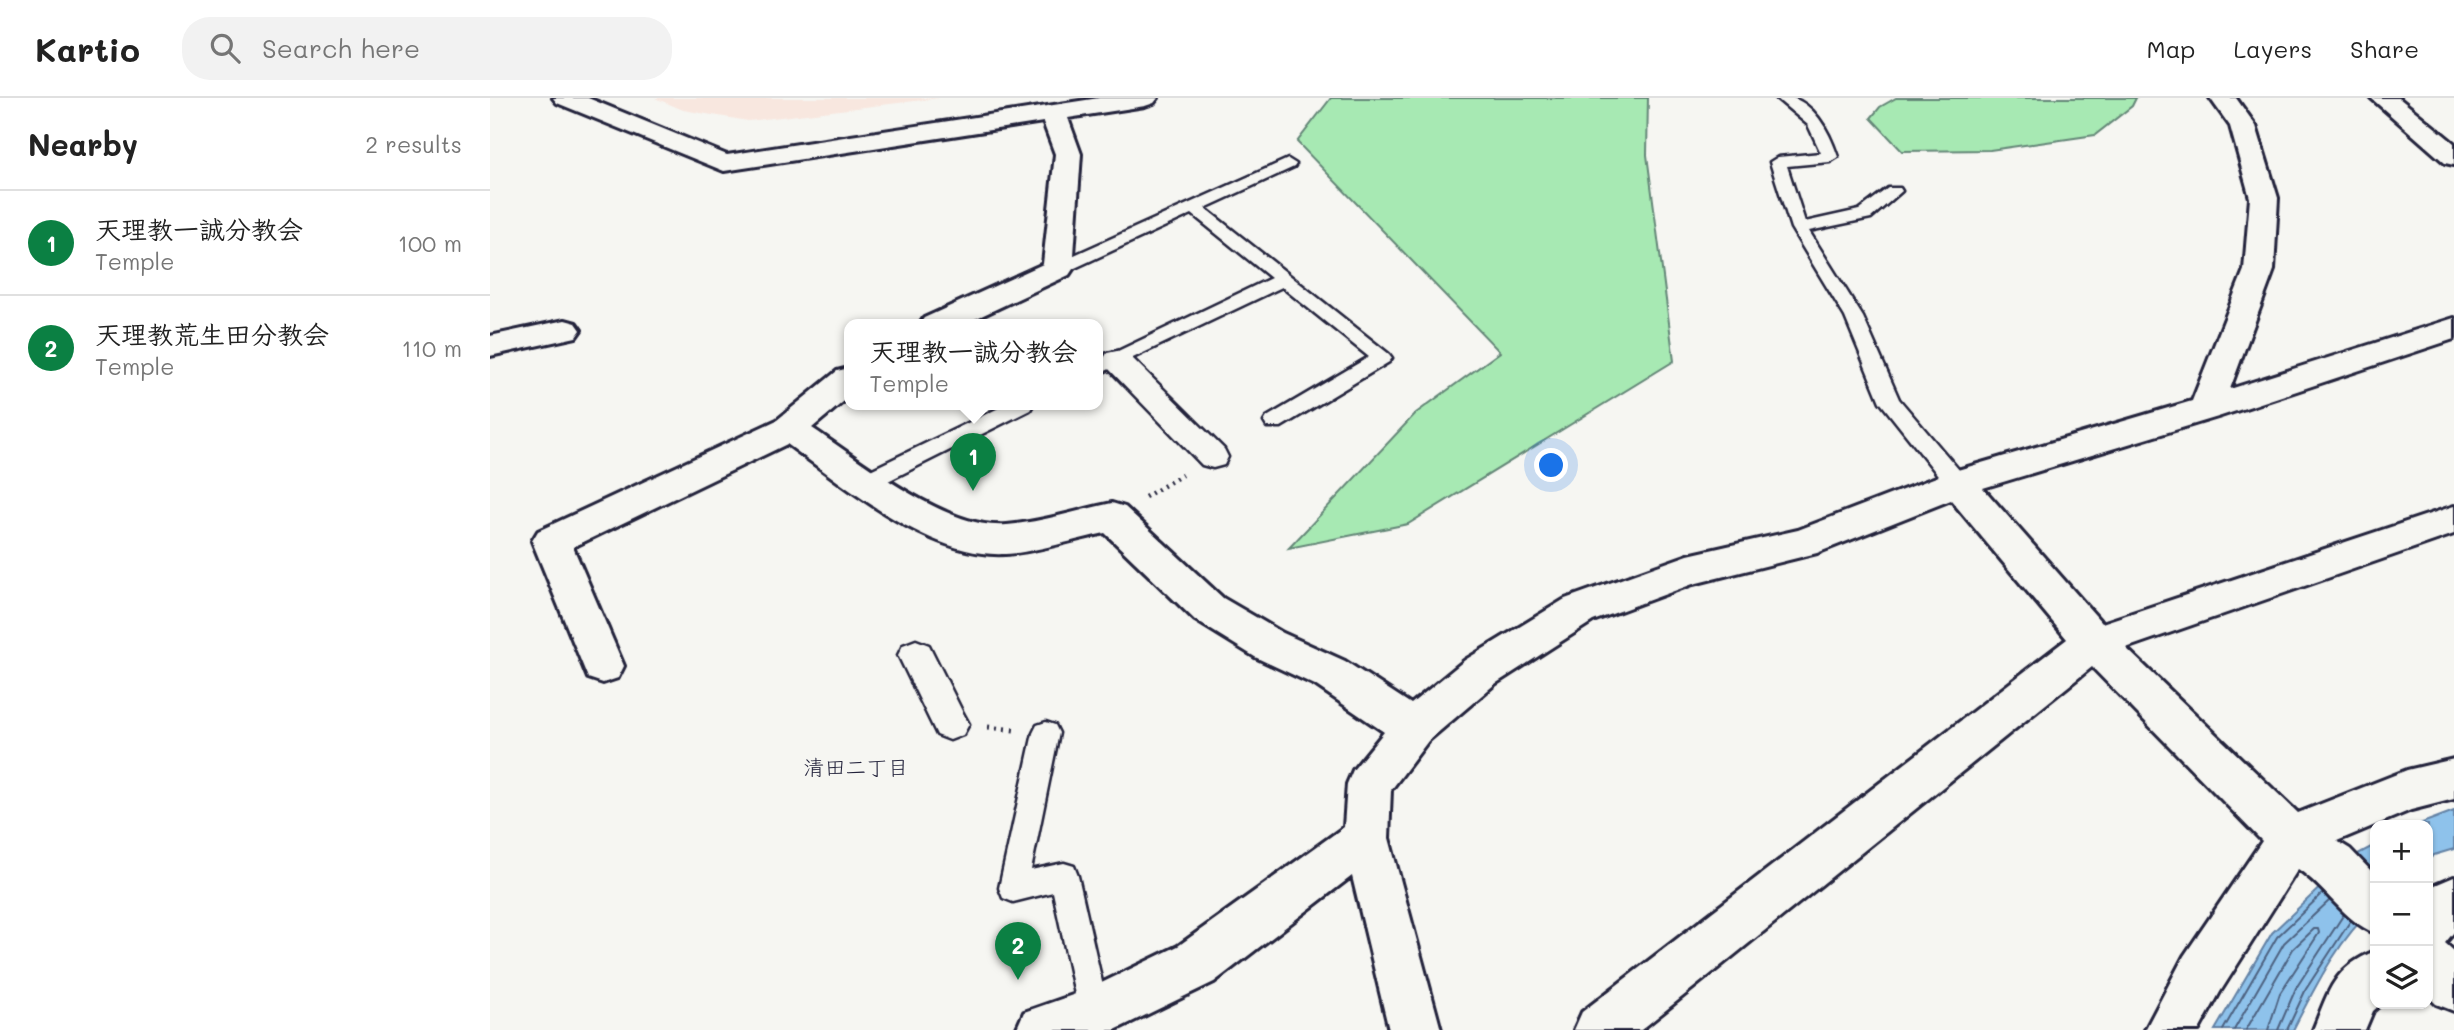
<!DOCTYPE html>
<meta charset="utf-8">
<style>
body{margin:0;font-family:Mali,"Klee One",sans-serif;background:#f2f2f2;color:#222}
.controls{position:absolute;right:21px;bottom:21px;display:grid;overflow:hidden;border-radius:14px;box-shadow:0 2px 5px #0004}
.controls button{width:63px;height:63px;display:grid;place-items:center;padding:0;border:0;border-bottom:2px solid #e0e0e0;background:#fff;color:#222;font:35px sans-serif}
.you{position:absolute;left:1062px;top:368px;width:24px;height:24px;margin:-18px;border:5px solid #fff;border-radius:50%;background:#1a73e8;box-shadow:0 0 0 10px #1a73e833}
.badge{display:grid;place-items:center;width:46px;height:46px;border-radius:50%;background:#0b8043;color:#fff;font-size:23px;font-weight:700}
.pin{position:absolute;translate:-50% -58px;filter:drop-shadow(0 2px 4px #0008)}
.pin::after{content:'';position:absolute;top:37px;width:24px;height:21px;background:inherit;clip-path:polygon(0 0,100% 0,50% 100%)}
.popup{position:absolute;left:354px;top:221px;width:259px;height:91px;box-sizing:border-box;display:grid;place-content:center;border-radius:14px;background:#fff;filter:drop-shadow(0 2px 5px #0005);font-size:23px;white-space:nowrap;color:#767676}
.popup b{font-size:26px;color:#222}
.popup::after{content:'';position:absolute;left:50%;top:100%;margin-left:-14px;border:14px solid transparent;border-top-color:#fff}
.list{margin:0;padding:0;list-style:none}
h2{display:flex;justify-content:space-between;align-items:center;height:91px;margin:0;padding:0 28px;font-size:30px}
h2 small{font-size:23px;font-weight:400;color:#767676}
.list li{display:grid;grid-template-columns:46px 1fr auto;gap:21px;align-items:center;box-sizing:border-box;height:105px;padding:0 28px;border-top:2px solid #e0e0e0}
.list b{display:block;font-size:26px;white-space:nowrap}
.list p{margin:0;font-size:23px;white-space:nowrap;color:#767676}
.list em{font-size:23px;font-style:normal;color:#767676}
.icon{flex:none;width:38px;height:38px;fill:none;stroke:currentColor;stroke-width:2;stroke-linecap:round;stroke-linejoin:round}
.map{position:relative;flex:none;width:1964px;height:932px;overflow:hidden}
header{display:flex;align-items:center;gap:42px;box-sizing:border-box;height:98px;padding:0 35px;background:#fff;border-bottom:2px solid #e0e0e0}
header strong{font-size:33px}
nav{display:flex;gap:38px;margin-inline-start:auto;font-size:24px}
.search{width:490px;height:63px;background:#f2f2f2;display:flex;align-items:center;gap:18px;box-sizing:border-box;padding:0 24px;border-radius:28px;color:#767676;font-size:26px}
main{display:flex}
aside{flex:1;background:#fff}
.map>svg:first-child{display:block}
.built{fill:#f8e7df}
.green{fill:#a7e9b3;stroke:#648677;stroke-width:2}
.water{fill:#8ec2eb;stroke:#6382a5;stroke-width:2}
.lines{fill:none;stroke-linecap:round;stroke-linejoin:round}
.shore{stroke:#4d6281;stroke-width:2}
.service-casing{stroke:#22223b;stroke-width:5}
.pedestrian-casing{stroke:#22223b;stroke-width:5}
.minor-casing{stroke:#22223b;stroke-width:6}
.path-far1{stroke:#22223b;stroke-width:4.5;stroke-dasharray:2 5;stroke-linecap:butt}
.path{stroke:#22223b;stroke-width:5;stroke-dasharray:2 6;stroke-linecap:butt}
.service{fill:#f6f6f2;fill-rule:evenodd}
.pedestrian{fill:#f6f6f2;fill-rule:evenodd}
.minor{fill:#f6f6f2;fill-rule:evenodd}
.labels{text-anchor:middle;dominant-baseline:central;stroke-width:6;stroke-linejoin:round;paint-order:stroke}
.neighbourhood-label{font-size:21px;fill:#22223b;stroke:#f6f6f2}
</style>
<header>
<strong>Kartio</strong>
<div class="search"><svg class="icon" aria-label="search" viewBox="0 0 24 24"><circle cx="10" cy="10" r="6"/><path d="M15 15l6 6"/></svg>Search here</div>
<nav><a>Map</a><a>Layers</a><a>Share</a></nav>
</header>
<main>
<aside>
<h2>Nearby<small>2 results</small></h2>
<ul class="list">
<li><span class="badge">1</span><div><b>天理教一誠分教会</b><p>Temple</p></div><em>100 m</em></li>
<li><span class="badge">2</span><div><b>天理教荒生田分教会</b><p>Temple</p></div><em>110 m</em></li>
</ul>
</aside>
<div class="map">
<svg width="1964" height="932" viewBox="0 0 1964 932">
<rect width="100%" height="100%" fill="#f6f6f2"/>
<filter id="ink" filterUnits="userSpaceOnUse"><feTurbulence type="fractalNoise" baseFrequency=".0143" numOctaves="2"/><feDisplacementMap in="SourceGraphic" scale="14" xChannelSelector="R" yChannelSelector="G"/><feConvolveMatrix kernelMatrix="1 2 1 2 8 2 1 2 1" color-interpolation-filters="sRGB"/></filter>
<g filter="url(#ink)">
<path class="built" d="M165 0H450L258 23 193 12Z"/>
<path class="green" d="M841 0H1158L1157 57 1184 263 918 426 799 450 926 315 1010 254 807 44Z
M1406 0H1646L1642 8 1605 37 1500 52 1412 53 1381 20 1390 9Z"/>
<path class="water" d="M1964 713V751L1944 757 1938 762V727H1927Z
M1885 747V809C1849 840 1825 889 1803 932H1725L1782 835 1862 759Z"/>
<g class="lines">
<path class="shore" d="M1733 932 1787 839 1833 795
M1744 932 1794 845 1840 802
M1756 932 1803 851 1824 831H1828L1829 835 1790 895 1778 932
M1788 932 1806 890 1854 816
M1797 932 1816 891 1861 822"/>
<g class="service-casing">
<path id="service" d="M1286 0C1291 0 1298 0 1303 0 1327 8 1341 38 1348 59L1340 64 1297 68 1315 124 1369 112 1398 90H1410L1412 93 1381 120 1319 133 1373 219 1409 301 1475 379 1478 385 1475 391 1467 393 1459 391 1390 304 1355 219 1301 130 1280 64 1288 59 1331 55 1318 27Z
M798 61 806 66 804 69 715 110 899 256 902 260 899 264 791 329H777L774 324 777 319 879 259 792 189 607 277V263L781 180 702 116 574 175H562L559 171 562 167Z
M515 307H543L540 312 384 390 376 392 368 390 365 384 368 378Z
M556 624 565 627 569 635 541 772 574 765 584 768 588 778 619 915 615 926 604 930 593 926 589 915 563 794 523 804 513 800 509 790 543 635 547 627Z"/>
</g>
<g class="pedestrian-casing">
<path id="pedestrian" d="M627 253 637 255 734 351 738 359 734 367 723 370 712 367 617 269 613 262 617 255Z
M426 542 439 547 473 615 479 626 473 637 460 642 447 637 408 557 413 547Z"/>
</g>
<g class="minor-casing">
<path id="minor" d="M63 0H98L237 57 609 0H668L664 5 655 8 578 20 591 56 583 171 579 177 472 227H429L434 220 553 166 565 56 553 24 234 73 67 5Z
M1720 0H1746L1766 28 1788 100 1784 172 1740 291 1964 220V241L1728 319 1493 390 1612 525 1964 408V436L1636 550 1808 715 1917 672 1964 661V701L1921 712 1847 743 1860 751 1885 777V835C1854 823 1836 789 1808 771L1730 894 1709 932H1655L1694 858 1772 743 1602 569 1151 932H1084L1092 914 1577 541 1461 402 1327 455 1203 486 1103 523 1005 586 938 643 901 692 899 740 951 932H899L862 778 724 884 625 932H526L534 914 597 892 688 848 854 729 857 686 863 672 894 634 825 587 765 559 705 522 615 435C586 441 542 455 515 456 439 460 356 388 297 346L83 449 134 568 128 580 113 585 98 580 42 443 48 433 287 322 347 273 359 270V299L322 330C370 362 458 433 517 427 552 424 588 412 622 405L635 409 733 500 793 535 855 563 921 606 975 562 1075 501 1198 457 1308 432 1454 376 1702 303 1754 172 1760 100 1740 28Z
M1881 0H1909L1964 45V67L1955 65Z
M75 222 86 225 91 232 86 239 0 258V238Z
M1964 779V834L1955 845 1964 853V913L1946 906 1938 898V790Z
M1885 853V906H1891L1883 913 1875 932H1823C1839 893 1843 870 1885 853Z"/>
</g>
<path class="path-far1" d="M655 399 692 377"/>
<path class="path" d="M498 629 524 632"/>
<use href="#service" class="service"/>
<use href="#pedestrian" class="pedestrian"/>
<use href="#minor" class="minor"/>
</g>
</g>
<g class="labels">
<g class="neighbourhood-label">
<text x="366" y="668">清田二丁目</text>
</g>
</g>
</svg>
<div class="controls">
<button>+</button>
<button>−</button>
<button><svg class="icon" aria-label="layers" viewBox="0 0 24 24"><path d="M12 4l9 5-9 5-9-5zM3 14l9 5 9-5"/></svg></button>
</div>
<div class="you"></div>
<div class="pin badge" style="left:483px;top:393px">1</div>
<div class="popup"><b>天理教一誠分教会</b>Temple</div>
<div class="pin badge" style="left:528px;top:882px">2</div>
</div>
</main>
